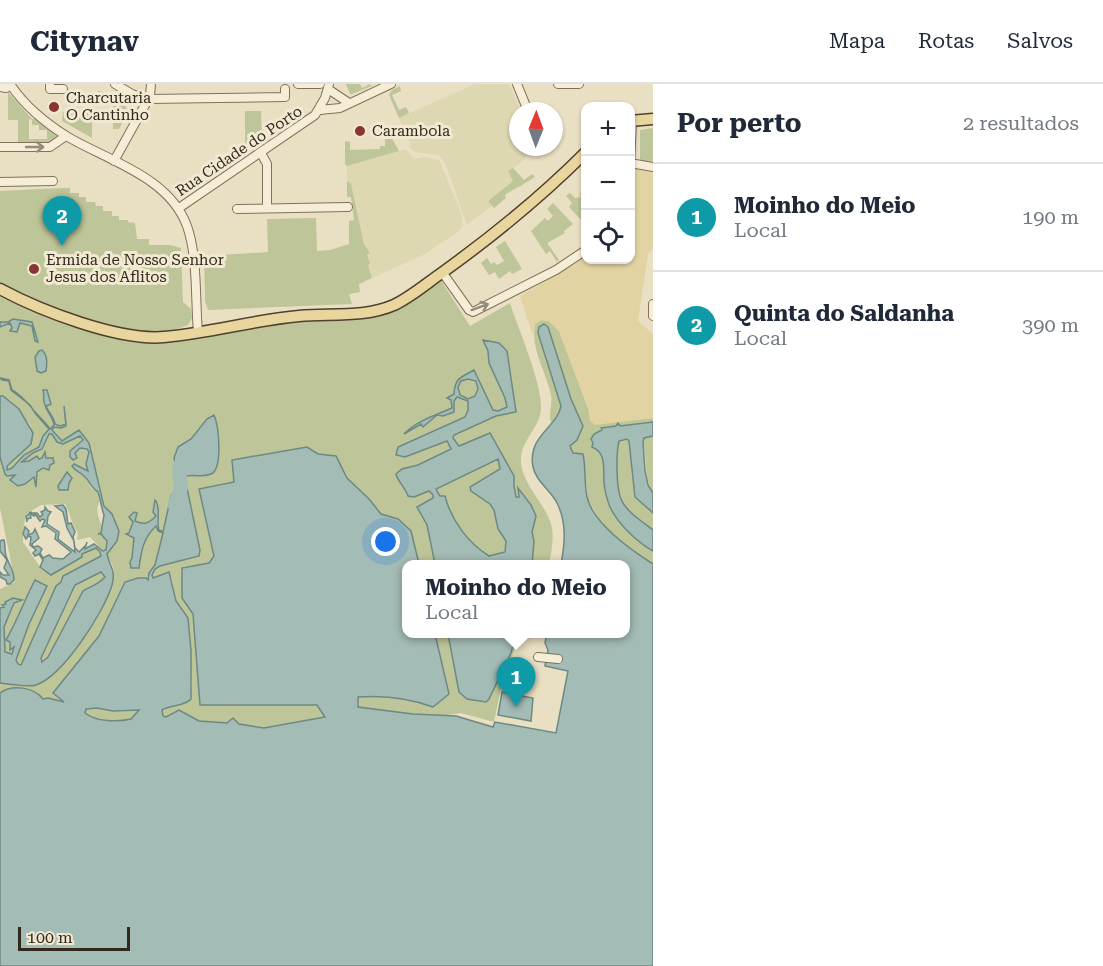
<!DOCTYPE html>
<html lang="pt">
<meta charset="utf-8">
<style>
body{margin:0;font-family:"Roboto Serif",serif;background:#f2f2f3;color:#1f2937}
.controls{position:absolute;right:18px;top:18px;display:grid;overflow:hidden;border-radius:12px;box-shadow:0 2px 4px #0004}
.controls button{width:54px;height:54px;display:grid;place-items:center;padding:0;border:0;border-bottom:2px solid #e0e1e3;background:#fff;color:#1f2937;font:30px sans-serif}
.compass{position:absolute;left:509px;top:18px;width:54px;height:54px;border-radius:50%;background:#fff;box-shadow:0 2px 4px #0004;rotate:1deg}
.scale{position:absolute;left:18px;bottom:15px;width:112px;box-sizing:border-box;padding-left:6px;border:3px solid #32291e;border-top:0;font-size:16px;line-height:21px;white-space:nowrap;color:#32291e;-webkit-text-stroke:4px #f1e9d1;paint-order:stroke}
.you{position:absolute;left:386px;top:458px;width:21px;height:21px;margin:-15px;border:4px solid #fff;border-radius:50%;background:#1a73e8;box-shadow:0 0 0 9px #1a73e833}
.badge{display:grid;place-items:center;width:39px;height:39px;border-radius:50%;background:#0f766e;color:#fff;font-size:20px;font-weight:700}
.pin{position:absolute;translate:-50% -50px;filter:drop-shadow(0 2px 3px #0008)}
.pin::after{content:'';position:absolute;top:32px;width:21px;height:18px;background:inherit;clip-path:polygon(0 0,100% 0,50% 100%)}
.popup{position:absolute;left:402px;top:476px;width:228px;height:78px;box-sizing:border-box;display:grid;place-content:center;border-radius:12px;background:#fff;filter:drop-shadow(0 2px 4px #0005);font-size:20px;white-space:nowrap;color:#747a83}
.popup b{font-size:22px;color:#1f2937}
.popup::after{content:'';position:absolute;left:50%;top:100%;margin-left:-12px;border:12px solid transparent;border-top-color:#fff}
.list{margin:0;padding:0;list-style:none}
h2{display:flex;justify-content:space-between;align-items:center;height:78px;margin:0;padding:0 24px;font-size:26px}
h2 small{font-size:20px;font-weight:400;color:#747a83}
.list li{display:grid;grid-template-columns:39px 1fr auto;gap:18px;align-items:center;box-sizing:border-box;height:108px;padding:0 24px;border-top:2px solid #e0e1e3}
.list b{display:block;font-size:22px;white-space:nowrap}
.list p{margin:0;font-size:20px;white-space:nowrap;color:#747a83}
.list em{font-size:20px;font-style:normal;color:#747a83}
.icon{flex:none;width:33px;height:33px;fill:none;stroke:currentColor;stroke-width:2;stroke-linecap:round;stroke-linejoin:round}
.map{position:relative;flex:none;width:653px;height:882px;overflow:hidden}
header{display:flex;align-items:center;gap:36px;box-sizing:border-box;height:84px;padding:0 30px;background:#fff;border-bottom:2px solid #e0e1e3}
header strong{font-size:28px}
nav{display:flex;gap:33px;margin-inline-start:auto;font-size:21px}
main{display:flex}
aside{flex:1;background:#fff}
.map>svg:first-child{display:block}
.farmland{fill:#ddd8b1}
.green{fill:#bec598;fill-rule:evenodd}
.sand{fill:#e2d4a2}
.water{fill:#a4bcb6;stroke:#6c8983;stroke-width:1.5;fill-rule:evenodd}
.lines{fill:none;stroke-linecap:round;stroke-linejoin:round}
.river{stroke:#a4bcb6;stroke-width:14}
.minor-casing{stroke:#81715b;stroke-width:10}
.major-casing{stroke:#4f402f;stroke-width:13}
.minor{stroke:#f5edd5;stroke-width:8}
.major{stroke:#e9d59e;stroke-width:10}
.oneway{stroke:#948b7a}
.poi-dot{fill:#893532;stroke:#f1e9d1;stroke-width:2}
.labels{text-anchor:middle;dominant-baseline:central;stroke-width:6;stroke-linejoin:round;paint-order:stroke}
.poi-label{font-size:15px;fill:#32291e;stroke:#f1e9d1;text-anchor:start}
.street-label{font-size:15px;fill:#32291e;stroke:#f1e9d1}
</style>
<header>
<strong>Citynav</strong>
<nav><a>Mapa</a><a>Rotas</a><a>Salvos</a></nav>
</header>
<main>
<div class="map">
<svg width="653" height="882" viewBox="0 0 653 882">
<rect width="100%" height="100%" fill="#e9dfc3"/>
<path class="farmland" d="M475 0H509L521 27H518V63H534L521 79 508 87 514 97 488 117 492 122 467 141 445 79 439 71 415 68 409 63 411 61 399 34Z
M406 65 414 75 426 73 439 76 458 121 463 137 462 143 458 148 423 171 372 194 368 181 370 180 366 171 370 169 364 160 351 100 347 97V82Z"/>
<path class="green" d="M346 0H360L362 4 370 0 372 2 352 10H350Z
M400 2 401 7 392 11 399 26 406 23 409 29 399 34 389 11 392 6Z
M98 7C112 9 124 14 128 28L119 45H113V21L105 18 98 20Z
M8 8 32 35H36L58 53 50 59H18V36H8ZM29 35 32 36V41H39V46H47V55H29Z
M87 27 92 33V54L62 37 63 28Z
M245 27H261L262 55 245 66Z
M385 42 399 67 347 82 345 80V57L350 58V66L380 65V62H385Z
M653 44V79L640 77V46Z
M513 84 524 96 532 90 535 93C525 100 515 104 505 111L506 114 494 124 488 117 513 97 508 87Z
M347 97 351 100 364 160 370 169 367 171 370 180 368 181 372 194 359 200 360 208 349 210 352 220 208 226 205 217 204 172 268 168 267 135 316 134 317 167 330 166 349 160V137L354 136 351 113H347Z
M63 104H70V109H79V113H86V118H95L96 122H103V127H112V132H119V136H128V138L135 139 137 155H149V161H170L181 164 183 218 191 225 192 234 188 241C178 245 164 249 153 249 117 250 32 218 0 200V107Z
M585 105V111L582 113 585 118V134L583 136 584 139 569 123 572 119 566 112 570 109 575 114 581 113 580 109Z
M553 119 573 140 564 147 565 149 547 159 559 176 557 178 550 167 546 170 531 147 545 134 548 137 553 132 547 125Z
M505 157 522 185 512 190 510 187 499 195 495 188 489 191 481 179 487 174 491 180 494 178 497 181 504 177 496 163Z
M440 195 470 242 510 219C518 244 542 299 541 324 541 343 519 358 521 378 523 403 547 420 552 444 554 456 551 469 549 480H406V550H448L459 608 486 618 489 615 510 569 516 550H521L503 594 494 638 461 629 448 631 494 644 556 649 568 587 545 582 574 581 592 778 0 617 97 624 124 627 137 625 139 626 137 628 162 629 163 626 173 621 186 619 192 604 188 534 176 517 172 495 165 489 148 497 146 494 125 498 99 552 53 609 64 617C57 617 48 617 41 614 24 607 21 598 0 608V599L34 602C46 592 61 583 71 571 85 555 119 504 113 483 112 478 108 475 107 470L116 458 119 447 112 430 105 422 89 359 79 346 62 357 50 345 43 352 39 363 24 371 12 384 7 385V382L31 360V342L11 317 0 312V213L44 231 136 259 165 258 304 236 372 231Z
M541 236 549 237 559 247 588 324 611 338 653 334V338L601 344 593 359 603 374 604 400 614 431 633 452 653 467V779L626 550V480L588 416 583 370 573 369 570 362 579 352 583 342 571 315 548 243 556 302 561 322 559 331 551 339C548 329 553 320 551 311 546 287 530 265 535 240Z
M49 350H52L58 358H68L77 352 83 356 69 369 70 373H77L75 369 81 363 89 368 86 380 88 388 74 380 72 382 87 395 92 405 98 408 101 416C94 424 98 433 102 442L101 450 107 457V466L103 467 90 453 77 456 78 449C71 439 71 431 65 420L41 421 26 430 23 447V458L42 486 55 489 82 470 96 464 100 468 101 473 62 498 41 535 23 577 19 581 16 576 29 540V508L22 527 6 556 10 558V566L14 562 13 569H5L4 543 14 519 20 516 15 514 0 524V505L15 498 0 424V373L5 390 7 392H15L10 395 13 398 25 400 27 397 35 394 40 385 45 384 48 386 52 380 45 372 42 374 37 373 23 380 22 378 33 369 39 367Z
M653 352V409C643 393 648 376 643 358L644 354Z
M627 355 630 357 635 413 653 429V446C643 438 626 428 621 415 616 403 616 370 619 357Z
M101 487 105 493 99 499 83 507 48 573 43 578 41 574 68 517 70 507 75 500Z"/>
<path class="sand" d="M636 83 653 86V164L648 170 638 237 653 250V334L595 341 590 337 588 324 559 247 549 237 541 236 535 240 533 252 520 212 574 181 585 170 586 176H630L631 113Z"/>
<path class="water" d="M13 235 32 238 38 258 35 257 32 242 20 239 17 248 10 247 12 244 10 239 0 243V238H8Z
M544 240 548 243 571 315 583 342 577 356 570 362 573 369 583 370C586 384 584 399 587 413 593 439 631 466 653 480V882H0V609C12 600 34 603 43 615L48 614 64 618 53 609 99 552 125 498 138 494H146L148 496 149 489 155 481 163 449 158 447 156 442C143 454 141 468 139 484H131L130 478 132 474 134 454 126 450 129 449 133 438 129 433 134 428 137 429 135 437C144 441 148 440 156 432L153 428 155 416 156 417C161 427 156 437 159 446L163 448 171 412 179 403 184 410 187 404 200 466 199 472 160 482 155 485 152 491 153 494 169 488 176 517 188 534 191 567V615C185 622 171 621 162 626L163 632 166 633 179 626 199 637 227 639 233 634 239 640 264 644 325 633 317 621H200L193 530 182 514V484L209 479 214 472 199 405 234 398 232 376 307 363 318 370 336 372 347 394 369 415 381 430 398 435 411 447 419 480H406V550H435L449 610 433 623C409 614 383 611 358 613V623L413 630 456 632 493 643 495 638 556 649 568 587 545 582 548 566 545 559 547 550H626V480H561C565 459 567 437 556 417 549 405 536 397 533 383 527 352 557 344 561 322L538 249 539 243ZM97 624 113 627 139 626 131 635C118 638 96 638 85 629L86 625Z
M483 256 499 259 507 267 516 328 496 332 454 351 453 354 459 362 490 349 514 392V402L516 413H519L518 404 531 421 536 432 532 448 534 457 532 480H435L427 441 417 423 433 414V411L429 407 414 413 408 412C405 403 398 398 396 390L402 385 418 381 451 365 447 357 405 373 396 371 398 363 465 333 468 326V317L457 313 454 317V328L443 332 437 331 423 343 421 340 404 350C416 337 436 331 452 324L451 316 447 314 454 310C455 293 461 294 474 286L493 326 498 327 507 323 505 314 489 279 488 267ZM468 295 476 297 478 305 475 312 468 315 460 311 458 303 461 297ZM498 375 500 385 470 403 471 407 490 420 494 426 498 445 506 457 505 468 489 472C468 459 451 436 445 412H440L436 405Z
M42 266C48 272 47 279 46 287L41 289 37 287 35 273 39 267Z
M0 294 9 296 12 306C23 312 29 321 37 330 42 336 47 340 50 345L54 341C53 332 47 329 45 321 42 314 45 312 43 306H47L51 320 46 322C49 329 54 333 55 340L60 342 66 340 64 322 66 342 61 344 54 343 52 346 62 357 79 346 89 359 104 422 112 430 119 447 117 457 107 470C110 484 116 485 112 501 104 528 63 592 36 601 31 603 7 600 0 599V524L4 523 2 521 6 520 5 518 13 514 22 516 14 519 4 543 5 568 12 570 14 563 10 566V558L6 556C17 537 25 515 35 496L47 502 29 540 16 576 18 580 21 581 56 502 61 498 63 492 101 472 100 468 96 464 82 470V473L51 491 40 483 43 476 39 470 35 472 33 469 36 466 30 461 31 453 28 452 26 455 23 450 25 443 29 447 28 451 33 449 35 445 39 454 32 460 33 463 38 462 42 465 40 469 43 474 49 471 53 474 63 475 71 468 55 455 56 449 46 442 42 443 45 436 42 435 40 437 35 430 34 432 30 429 31 434 27 435V438L26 432 31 428 32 429H37L40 433 43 430 41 428 45 426V423L48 427 51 428 48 432 47 440 59 448 58 455 75 468 74 457 67 444 63 428 55 422 63 421 66 425 68 440 71 439 75 448 73 453 75 464 79 468 86 461 87 458 85 465 94 460 103 467 106 466 107 457 101 450H98L101 449 104 431C101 423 101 416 98 408 90 403 91 398 84 392 79 387 76 388 72 382L74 380 88 387 86 380 89 368 87 365 80 364 75 369 77 374 73 376 70 373V367L83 356 80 352 63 360 57 358 52 350H49L42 365 33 369 22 378 29 377 37 372 39 375 42 374 45 368 46 374H53L54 379 50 381 49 386 43 384 37 388 36 403 34 393 25 400 18 402 10 396 15 391 7 392 5 390 0 373V312H3L19 325 33 349 31 360 7 382V386L12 384 24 371 39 363 43 352 49 345 35 329 30 321 11 306 9 297 2 296ZM101 488 105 493C98 501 91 502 83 507L48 573 42 578 41 574 75 501Z
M214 331C219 343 223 385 211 390 199 395 193 388 178 394L174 374 178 363 191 355 207 335Z
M653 338V352L644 354 643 358 645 387 648 401 653 409V429L635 413 629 357 627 355 619 357C616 370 616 403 621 415 626 428 643 438 653 446V467C637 458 618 440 610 423 607 416 605 407 604 399 603 385 607 369 592 363L593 359 591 355 594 350 602 346 601 344 616 342 618 339 620 342Z
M67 388 72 394 69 399 68 406H59L58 402Z
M2 456H4C6 462 4 466 6 472 9 481 14 486 14 496L10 500H7L6 496 0 493V488L3 491H9L4 484 7 476 0 467V457Z
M448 550H516L511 569 489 615 486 618 467 615 459 608Z
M502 608 533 614 531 637 498 631Z"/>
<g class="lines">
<path class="river" d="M175 422C176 415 181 408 181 402 180 393 177 386 182 377"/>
<g class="minor-casing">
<path id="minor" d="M10 0C24 21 47 40 68 53 109 77 169 93 187 142 198 173 195 215 198 248
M50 0V5H63
M115 0 132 10 148 15 285 13V5
M298 0H320
M517 0 528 27
M558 0H579
M0 3 6 4 11 1
M328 5 349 19
M320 26 340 24 391 0
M0 63H50L66 52
M261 69 267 80V124
M114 77 150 12 151 0
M630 79 653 83
M630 82 632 37
M0 98 53 97
M179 124 315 31 325 14 329 0
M237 125 348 123
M442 188 469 226 473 228 556 186 586 166
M653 220V232
M538 573 558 575"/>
</g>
<g class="major-casing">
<path id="major" d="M630 37 653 35
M0 205C41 227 119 257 164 253 210 249 254 236 299 232 330 229 364 234 394 221 411 213 427 199 443 188 493 152 542 112 586 68"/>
</g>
<use href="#minor" class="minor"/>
<use href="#major" class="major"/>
</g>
<defs><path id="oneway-shaft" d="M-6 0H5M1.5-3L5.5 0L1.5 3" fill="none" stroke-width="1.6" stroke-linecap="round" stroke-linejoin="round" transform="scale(1.5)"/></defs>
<g class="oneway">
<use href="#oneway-shaft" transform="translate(35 63)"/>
<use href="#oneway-shaft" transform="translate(480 223) rotate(-20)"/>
</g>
<g class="poi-dot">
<circle cx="54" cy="23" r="6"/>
<circle cx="360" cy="47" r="6"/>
<circle cx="34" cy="185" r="6"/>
</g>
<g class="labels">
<g class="poi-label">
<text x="66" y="14">Charcutaria<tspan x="66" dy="17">O Cantinho</tspan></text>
<text x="372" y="47">Carambola</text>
<text x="46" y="176">Ermida de Nosso Senhor<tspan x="46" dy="17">Jesus dos Aflitos</tspan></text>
</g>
<g class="street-label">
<text transform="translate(239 67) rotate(-34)">Rua Cidade do Porto</text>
</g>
</g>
</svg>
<div class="controls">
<button>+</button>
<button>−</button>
<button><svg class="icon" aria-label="locate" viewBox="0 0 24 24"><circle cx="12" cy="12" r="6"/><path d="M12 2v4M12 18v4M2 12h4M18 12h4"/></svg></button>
</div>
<svg class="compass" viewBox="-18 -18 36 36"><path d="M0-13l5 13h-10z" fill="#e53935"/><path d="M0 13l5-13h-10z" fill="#747a83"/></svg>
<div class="scale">100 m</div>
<div class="you"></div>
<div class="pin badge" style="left:516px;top:623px;background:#0f9aa8">1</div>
<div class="popup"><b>Moinho do Meio</b>Local</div>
<div class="pin badge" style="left:62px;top:162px;background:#0f9aa8">2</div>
</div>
<aside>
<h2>Por perto<small>2 resultados</small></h2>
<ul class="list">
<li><span class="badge" style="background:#0f9aa8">1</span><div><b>Moinho do Meio</b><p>Local</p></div><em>190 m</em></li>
<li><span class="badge" style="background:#0f9aa8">2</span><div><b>Quinta do Saldanha</b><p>Local</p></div><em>390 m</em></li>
</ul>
</aside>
</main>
